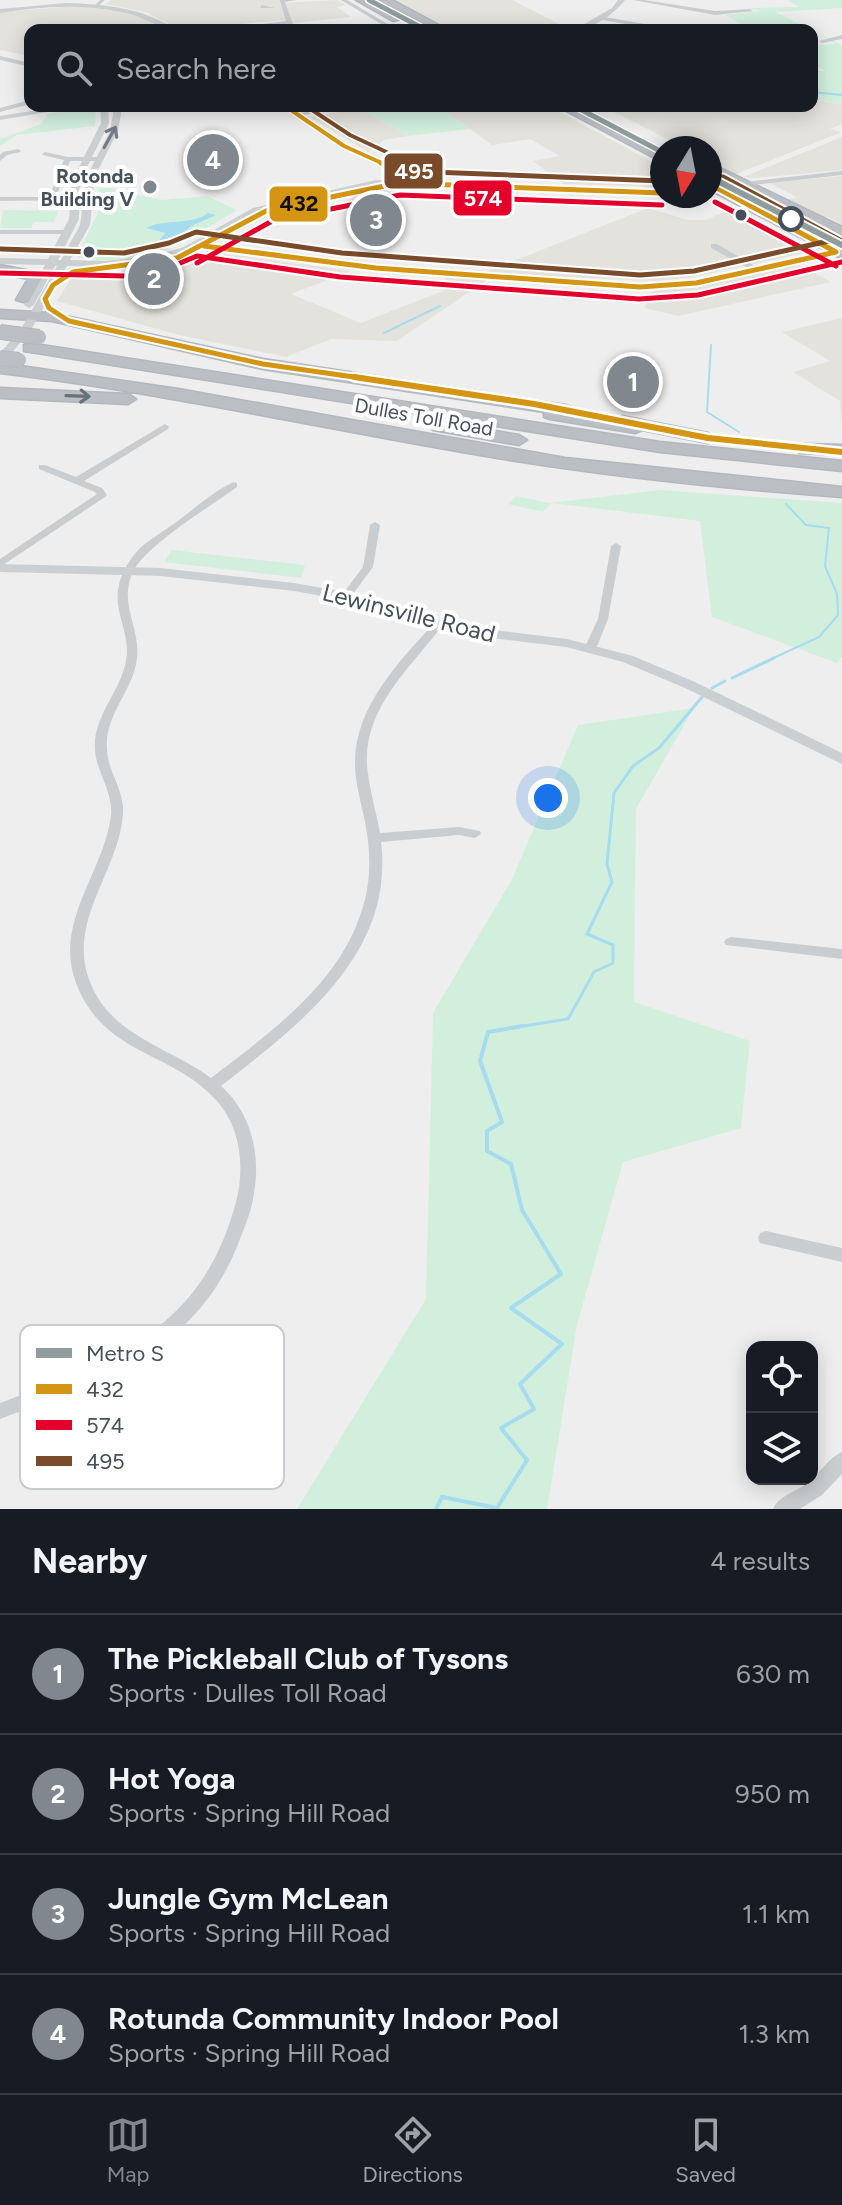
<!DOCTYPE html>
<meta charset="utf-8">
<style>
body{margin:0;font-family:Figtree,sans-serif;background:#20242c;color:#f1f3f6}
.controls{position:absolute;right:24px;bottom:24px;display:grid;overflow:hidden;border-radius:16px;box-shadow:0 4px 20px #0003}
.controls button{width:72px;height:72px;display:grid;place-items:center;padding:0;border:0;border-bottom:2px solid #363941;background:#171b24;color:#f1f3f6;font:40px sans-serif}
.compass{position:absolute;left:650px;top:136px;width:72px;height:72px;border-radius:50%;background:#171b24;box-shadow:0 4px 20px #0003;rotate:190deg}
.you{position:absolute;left:548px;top:798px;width:28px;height:28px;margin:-20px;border:6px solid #fff;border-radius:50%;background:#1a73e8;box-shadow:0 0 0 12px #1a73e833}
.badge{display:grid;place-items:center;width:52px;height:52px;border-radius:50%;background:#80878e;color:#fff;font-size:26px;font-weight:700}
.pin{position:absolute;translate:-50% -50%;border:4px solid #fff;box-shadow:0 2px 8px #0006}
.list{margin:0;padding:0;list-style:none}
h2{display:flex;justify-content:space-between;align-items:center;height:104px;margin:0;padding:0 32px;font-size:34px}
h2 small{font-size:26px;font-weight:400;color:#9ea1a6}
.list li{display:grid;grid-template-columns:52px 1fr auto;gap:24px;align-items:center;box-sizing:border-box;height:120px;padding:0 32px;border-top:2px solid #363941}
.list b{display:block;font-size:30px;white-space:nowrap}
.list p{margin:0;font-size:26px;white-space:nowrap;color:#9ea1a6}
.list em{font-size:26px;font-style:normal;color:#9ea1a6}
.icon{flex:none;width:44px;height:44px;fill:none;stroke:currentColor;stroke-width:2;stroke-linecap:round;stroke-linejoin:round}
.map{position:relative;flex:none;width:842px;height:1509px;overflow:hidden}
.search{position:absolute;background:#171b24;box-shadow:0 4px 20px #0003;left:24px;right:24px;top:24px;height:88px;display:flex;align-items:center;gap:20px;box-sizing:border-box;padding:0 28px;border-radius:16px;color:#9ea1a6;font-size:30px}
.sheet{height:584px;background:#171b24}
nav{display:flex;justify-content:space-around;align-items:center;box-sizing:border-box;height:112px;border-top:2px solid #363941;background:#171b24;font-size:22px;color:#9ea1a6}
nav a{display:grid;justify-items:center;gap:4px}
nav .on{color:#80878e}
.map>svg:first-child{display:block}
.commercial{fill:#e4e2dc}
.green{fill:#d2efde}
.water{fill:#a6dced}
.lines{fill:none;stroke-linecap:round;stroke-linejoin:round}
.stream-far2{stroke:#a6dced;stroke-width:2}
.stream-far1{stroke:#a6dced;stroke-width:3}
.stream{stroke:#a6dced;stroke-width:4}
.highway-casing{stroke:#b4b8be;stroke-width:3}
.street{fill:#cacdcf;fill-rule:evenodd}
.secondary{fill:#cccfd1;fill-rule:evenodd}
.highway{fill:#bbbfc4;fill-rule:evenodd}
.highway-bridge-casing{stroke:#b4b8be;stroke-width:16;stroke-linecap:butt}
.highway-bridge{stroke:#bbbfc4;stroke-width:14}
.bus-1-far2-casing{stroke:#fff;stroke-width:7}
.bus-1-far1-casing{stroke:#fff;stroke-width:9}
.bus-1-casing{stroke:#fff;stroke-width:11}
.bus-2-casing{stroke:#fff;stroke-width:9}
.bus-3-far1-casing{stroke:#fff;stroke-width:7}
.bus-3-casing{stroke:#fff;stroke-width:9}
.bus-1-far2{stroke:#d39512;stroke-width:4}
.bus-1-far1{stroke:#d39512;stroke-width:5}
.bus-1{stroke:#d39512;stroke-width:6}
.bus-2{stroke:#e4002b;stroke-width:5}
.bus-3-far1{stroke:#7a4b2a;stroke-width:4}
.bus-3{stroke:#7a4b2a;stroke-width:5}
.metro-1-far1-casing{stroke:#fff;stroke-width:8}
.metro-1-casing{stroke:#fff;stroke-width:10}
.metro-1-far1{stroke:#919d9d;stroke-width:5}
.metro-1{stroke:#919d9d;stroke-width:6}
.oneway{stroke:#747c84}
.oneway2{stroke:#68717a}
.poi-dot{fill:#80878e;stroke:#fff;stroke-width:3}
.bus-dot{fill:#45505b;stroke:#fff;stroke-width:3}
.stop-dot{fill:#fff;stroke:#45505b;stroke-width:4}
.labels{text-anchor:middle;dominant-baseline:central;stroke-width:8;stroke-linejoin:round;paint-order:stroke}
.far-poi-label{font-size:20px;font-weight:bold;fill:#45505b;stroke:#fff;text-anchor:end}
.far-street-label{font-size:20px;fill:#45505b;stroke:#fff}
.street-label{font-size:24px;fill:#45505b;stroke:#fff}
.key{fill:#fff;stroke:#c7cace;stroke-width:2}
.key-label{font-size:22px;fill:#45505b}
.line-badge{stroke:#fff;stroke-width:3}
.badge-label{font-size:22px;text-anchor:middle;font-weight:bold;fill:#fff}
.pale-badge-label{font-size:22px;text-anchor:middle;font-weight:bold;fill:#111}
</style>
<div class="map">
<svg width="842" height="1509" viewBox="0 0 842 1509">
<rect width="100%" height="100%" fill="#efeeee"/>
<path class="commercial" d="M111 0H291L281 3 337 0 346 5 337 7 351 17 293 23 304 30H231L289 22 283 20 180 30 146 12 105 4Z
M393 0H512L571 30H451Z
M77 6 124 11 152 20 167 30H30V56L0 50V12Z
M812 100 842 104V124L830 129 842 132 736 174 710 161V148H685L602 106H812Z
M439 106H548L662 167V187L564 184 533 161 560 156 530 139 492 145Z
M358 109 363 110 408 136 384 140 368 152 309 117Z
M842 137V170L756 178 743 177Z
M842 176V225L828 217 818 218 781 199 798 198 770 183Z
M648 208 688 220H706L730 209H740L814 251 692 277 656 281 483 273Z
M205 251 351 271 291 294 361 323 445 290 448 284 444 277 487 280 397 341 331 339 286 357 179 335 57 301 74 274 156 270Z
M799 265 831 282 678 316 645 308 649 294 654 291 690 288Z
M842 318V428L840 401 793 372 830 361 782 332Z"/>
<path class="green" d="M788 0H842V8L776 12 811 30 803 27 752 30 725 15 762 11 748 8 799 7Z
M812 31 842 45V104L812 99V71H825L812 64V46L836 44Z
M387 106H439L470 129 408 136 363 110Z
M86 107 96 111 95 126 17 135 0 146V139L41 124 48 114Z
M108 188 161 200 207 196 237 210C190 239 136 271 77 257L100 208 98 189Z
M3 210 59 211 53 222H34L31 228H0Z
M660 490 842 503V657L837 663 712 617 700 521 552 503 543 512 508 504 516 496 549 503Z
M172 550 305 565 301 578 164 562Z
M694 708 636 809 634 1002 750 1041 741 1128 623 1162 577 1325 547 1509H297L426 1299 433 1013 512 879 578 725Z"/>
<path class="water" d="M208 213 216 215 191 226 174 242 159 240 166 233 146 228C166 218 190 226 208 213Z"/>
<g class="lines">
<path class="stream-far2" d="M812 92 842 95
M384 333 440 306
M711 345 707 412 739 432
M769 660 819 637 838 615 837 594 825 566 829 528 806 525 786 504"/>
<path class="stream-far1" d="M732 678 774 658
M712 688 725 681
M511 1028 568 1019 594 972 613 963V945L587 934 612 882 607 864 614 793 633 766 659 748 703 696"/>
<path class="stream" d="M436 1509 442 1497 497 1508 527 1460 501 1428 534 1409 520 1384 562 1344 511 1308 561 1274 522 1210 511 1164 487 1151V1131L502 1122 480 1061 488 1032 523 1026"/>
<g class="highway-casing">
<path id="highway" d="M356 0H368L401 19 393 21Z
M380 0H392L448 30H436Z
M557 106H570L662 153V162Z
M710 163 842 227V236L710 172Z
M710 181 842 250V259L710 190Z
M0 265 41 273 43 276 28 303 16 300 28 279 0 273Z
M0 310 52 313 263 359 565 405 571 407V413L615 420 622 416 708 433 716 438 708 443 642 430 635 433 550 419 544 417V412L263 369 52 321 0 318Z
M29 343 660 442 842 461V471L660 452 24 351V345Z
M0 363 178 389 565 458 842 487V497C719 488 595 475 474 454 316 427 159 392 0 373Z
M0 388 128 394 136 399 128 404 0 398Z
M439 422 519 435 527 440 519 445 433 430V424Z
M805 444 842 445V455L799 453V445Z"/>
</g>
<path class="street" d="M100 0H105L97 7H93Z
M280 0H296L285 2 295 30H289L287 24 219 30 286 21Z
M341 0H347L391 26 386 27Z
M633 0H644L715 11 750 9 753 11 715 15Z
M262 5 275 8H260Z
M599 16 668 28 671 30H659L597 19Z
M411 26 409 29 383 30 386 28Z
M842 35V39L822 43 819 41Z
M30 100V104L0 112V108Z
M340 106H355L297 116 294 114Z
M18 149 21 151 20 152 7 155 0 161V155L3 152Z
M45 152 68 157H98L101 159 98 161H70L56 197H75L77 198V200L0 201V197H49L64 160 43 155 42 154Z
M842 171V175L745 186 742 184 745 182Z
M0 230H68L72 232 68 234H0Z
M711 244H717L762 270 755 272 711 248Z
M165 424 169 427 168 429 84 481 102 488 107 495 105 497 0 567V559L97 494 95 492 39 469V465H45L76 477Z
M234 482 237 483V487C211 506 148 544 134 570 117 603 141 627 137 659 133 691 104 715 107 750 108 772 125 791 123 814 119 872 66 921 90 982 111 1036 169 1047 211 1078 269 1033 337 986 361 913 372 881 371 850 364 817 360 799 355 781 355 763 355 706 399 662 434 623L438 622 443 625C411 667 364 707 367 765 369 788 376 811 380 833L459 827 480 831 481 834 475 838 459 835 381 842C395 954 299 1025 221 1086 251 1112 261 1155 254 1193 252 1209 246 1224 240 1239 198 1352 103 1380 0 1419V1403C113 1361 202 1330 236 1202 245 1168 241 1127 216 1100 172 1051 104 1056 76 983 53 922 104 873 111 815 113 792 97 773 95 751 92 717 120 693 126 661 132 629 107 608 123 573 127 564 134 554 140 548 150 539 164 531 175 523 193 510 213 491 234 482Z
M375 522 380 525 373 567 350 598H342L341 596 363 567 370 525Z
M616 543 621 546 608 619 596 649 594 651H586L584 649 598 619 611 546Z
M731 937 842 949V959L726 945 724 942 726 939Z
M766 1231 842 1248V1262L760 1243 758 1238 760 1233Z
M842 1452V1474L822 1495 800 1509H773C779 1495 798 1491 809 1482 820 1473 828 1458 842 1452Z"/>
<path class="secondary" d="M618 0H625C614 14 592 30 574 30L612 8Z
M66 3C104 4 145 8 176 30 161 30 146 18 130 14 87 3 43 6 0 13V9Z
M0 56 30 63V67L0 60Z
M62 106H82L0 120V116Z
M100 106H108L109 123 80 181 79 219 58 260H61L80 225 87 176 110 131 113 114 112 106H120L121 114 118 131 95 176 90 225 70 260 106 261 157 255 184 247 253 208 376 180 393 181 385 168 341 148 281 106H290L347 144 391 164 402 181 662 190V196L376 186 259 212 205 243 341 262 640 284 696 280 842 247V253L696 286 640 290 341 268 197 247 158 261 106 267 67 266 31 330 4 362 0 363V353L21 329 57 266H55L34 305 29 308 24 305 45 265 0 264V258L48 259 69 219 72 181 101 123Z
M745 181 749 184 748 186 710 194V188Z
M0 564 161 568 294 583 351 593 461 626 567 639 633 656 695 682 842 753V764L685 688 623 662 566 647 460 634 344 600 294 591 161 576 0 572Z"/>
<use href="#highway" class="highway"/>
<g class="highway-bridge-casing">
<path id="highway-bridge" d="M0 332 39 337
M0 358 19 360"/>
</g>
<use href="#highway-bridge" class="highway-bridge"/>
<g class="bus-1-far2-casing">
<path id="bus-1-far2" d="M285 106 344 146 386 165"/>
</g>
<g class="bus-1-far1-casing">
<path id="bus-1-far1" d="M381 163 388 166 399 183
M710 191 717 188 836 252
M204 246 376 268 640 287 696 283 836 252
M368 379 263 364 69 321 49 308 45 299 53 285 73 272 177 258 268 210 399 183 662 193"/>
</g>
<g class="bus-1-casing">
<path id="bus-1" d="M354 377 534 404 708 438 842 452"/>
</g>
<g class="bus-2-casing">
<path id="bus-2" d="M715 202 836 266
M197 263 272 221 400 195 662 205
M0 273 125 276 173 266 197 256 340 277 639 299 698 295 842 262"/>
</g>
<g class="bus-3-far1-casing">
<path id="bus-3-far1" d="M306 106 350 135 395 156 402 165"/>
</g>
<g class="bus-3-casing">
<path id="bus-3" d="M400 163 406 171 662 181
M710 178 723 177 842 241
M1 249 124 253 169 243 196 232 342 253 640 275 694 271 833 240"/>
</g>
<use href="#bus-1-far2" class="bus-1-far2"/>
<use href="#bus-1-far1" class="bus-1-far1"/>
<use href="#bus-1" class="bus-1"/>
<use href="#bus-2" class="bus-2"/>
<use href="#bus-3-far1" class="bus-3-far1"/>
<use href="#bus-3" class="bus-3"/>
<g class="metro-1-far1-casing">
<path id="metro-1-far1" d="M369 0 426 30
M574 106 662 152"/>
</g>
<g class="metro-1-casing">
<path id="metro-1" d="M710 177 842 245"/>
</g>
<use href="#metro-1-far1" class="metro-1-far1"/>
<use href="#metro-1" class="metro-1"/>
</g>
<defs><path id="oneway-shaft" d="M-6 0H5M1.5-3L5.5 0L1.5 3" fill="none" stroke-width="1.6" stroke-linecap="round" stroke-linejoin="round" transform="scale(2)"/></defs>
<use class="oneway" href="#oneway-shaft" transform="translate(110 137) rotate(-61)"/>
<use class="oneway2" href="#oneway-shaft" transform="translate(78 396) rotate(2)"/>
<circle class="poi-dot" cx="150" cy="187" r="8"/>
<g class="bus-dot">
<circle cx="741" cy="215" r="7"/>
<circle cx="89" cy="252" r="7"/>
</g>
<circle class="stop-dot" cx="791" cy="219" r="11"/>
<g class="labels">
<g class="far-poi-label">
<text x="134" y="176">Rotonda<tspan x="134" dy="23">Building V</tspan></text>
</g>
<g class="far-street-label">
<text transform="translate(424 417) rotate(10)">Dulles Toll Road</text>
</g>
<g class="street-label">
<text transform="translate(409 613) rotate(14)">Lewinsville Road</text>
</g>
</g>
<rect x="20" y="1325" width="264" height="164" rx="12" class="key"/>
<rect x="36" y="1348" width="36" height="10" fill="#919d9d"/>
<rect x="36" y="1384" width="36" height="10" fill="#d39512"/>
<rect x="36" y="1420" width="36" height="10" fill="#e4002b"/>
<rect x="36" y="1456" width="36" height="10" fill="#7a4b2a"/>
<g class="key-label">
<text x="86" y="1361">Metro S</text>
<text x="86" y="1397">432</text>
<text x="86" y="1433">574</text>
<text x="86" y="1469">495</text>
</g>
<g class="line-badge">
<rect x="383" y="152" width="61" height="38" rx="8" fill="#7a4b2a"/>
<rect x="452" y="179" width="61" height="38" rx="8" fill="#e4002b"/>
<rect x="268" y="185" width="61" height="38" rx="8" fill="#d39512"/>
</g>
<g class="badge-label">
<text x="414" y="179">495</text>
<text x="483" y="206">574</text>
</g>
<g class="pale-badge-label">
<text x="299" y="211">432</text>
</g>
</svg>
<div class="controls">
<button><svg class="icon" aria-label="locate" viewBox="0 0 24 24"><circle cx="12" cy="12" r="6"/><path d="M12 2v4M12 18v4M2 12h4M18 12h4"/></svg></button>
<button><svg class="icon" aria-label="layers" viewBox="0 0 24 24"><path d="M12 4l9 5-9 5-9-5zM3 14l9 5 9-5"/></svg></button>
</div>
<svg class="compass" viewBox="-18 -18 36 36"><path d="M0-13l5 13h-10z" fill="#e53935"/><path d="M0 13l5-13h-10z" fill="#9ea1a6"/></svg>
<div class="you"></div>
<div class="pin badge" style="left:633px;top:382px">1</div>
<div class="pin badge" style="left:154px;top:279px">2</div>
<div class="pin badge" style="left:376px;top:220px">3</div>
<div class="pin badge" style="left:213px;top:160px">4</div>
<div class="search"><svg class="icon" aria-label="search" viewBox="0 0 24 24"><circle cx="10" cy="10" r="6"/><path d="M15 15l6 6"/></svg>Search here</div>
</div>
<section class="sheet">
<h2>Nearby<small>4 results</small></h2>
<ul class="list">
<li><span class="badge">1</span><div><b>The Pickleball Club of Tysons</b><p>Sports · Dulles Toll Road</p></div><em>630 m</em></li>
<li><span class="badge">2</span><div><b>Hot Yoga</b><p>Sports · Spring Hill Road</p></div><em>950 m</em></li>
<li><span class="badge">3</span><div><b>Jungle Gym McLean</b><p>Sports · Spring Hill Road</p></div><em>1.1 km</em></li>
<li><span class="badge">4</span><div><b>Rotunda Community Indoor Pool</b><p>Sports · Spring Hill Road</p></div><em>1.3 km</em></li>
</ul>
</section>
<nav>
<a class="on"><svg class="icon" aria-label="map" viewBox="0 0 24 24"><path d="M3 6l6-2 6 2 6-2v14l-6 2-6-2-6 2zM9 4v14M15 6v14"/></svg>Map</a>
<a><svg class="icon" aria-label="directions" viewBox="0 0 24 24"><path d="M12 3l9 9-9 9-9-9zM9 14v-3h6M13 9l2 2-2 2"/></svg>Directions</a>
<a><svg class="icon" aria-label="saved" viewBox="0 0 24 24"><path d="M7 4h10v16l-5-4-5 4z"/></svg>Saved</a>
</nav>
